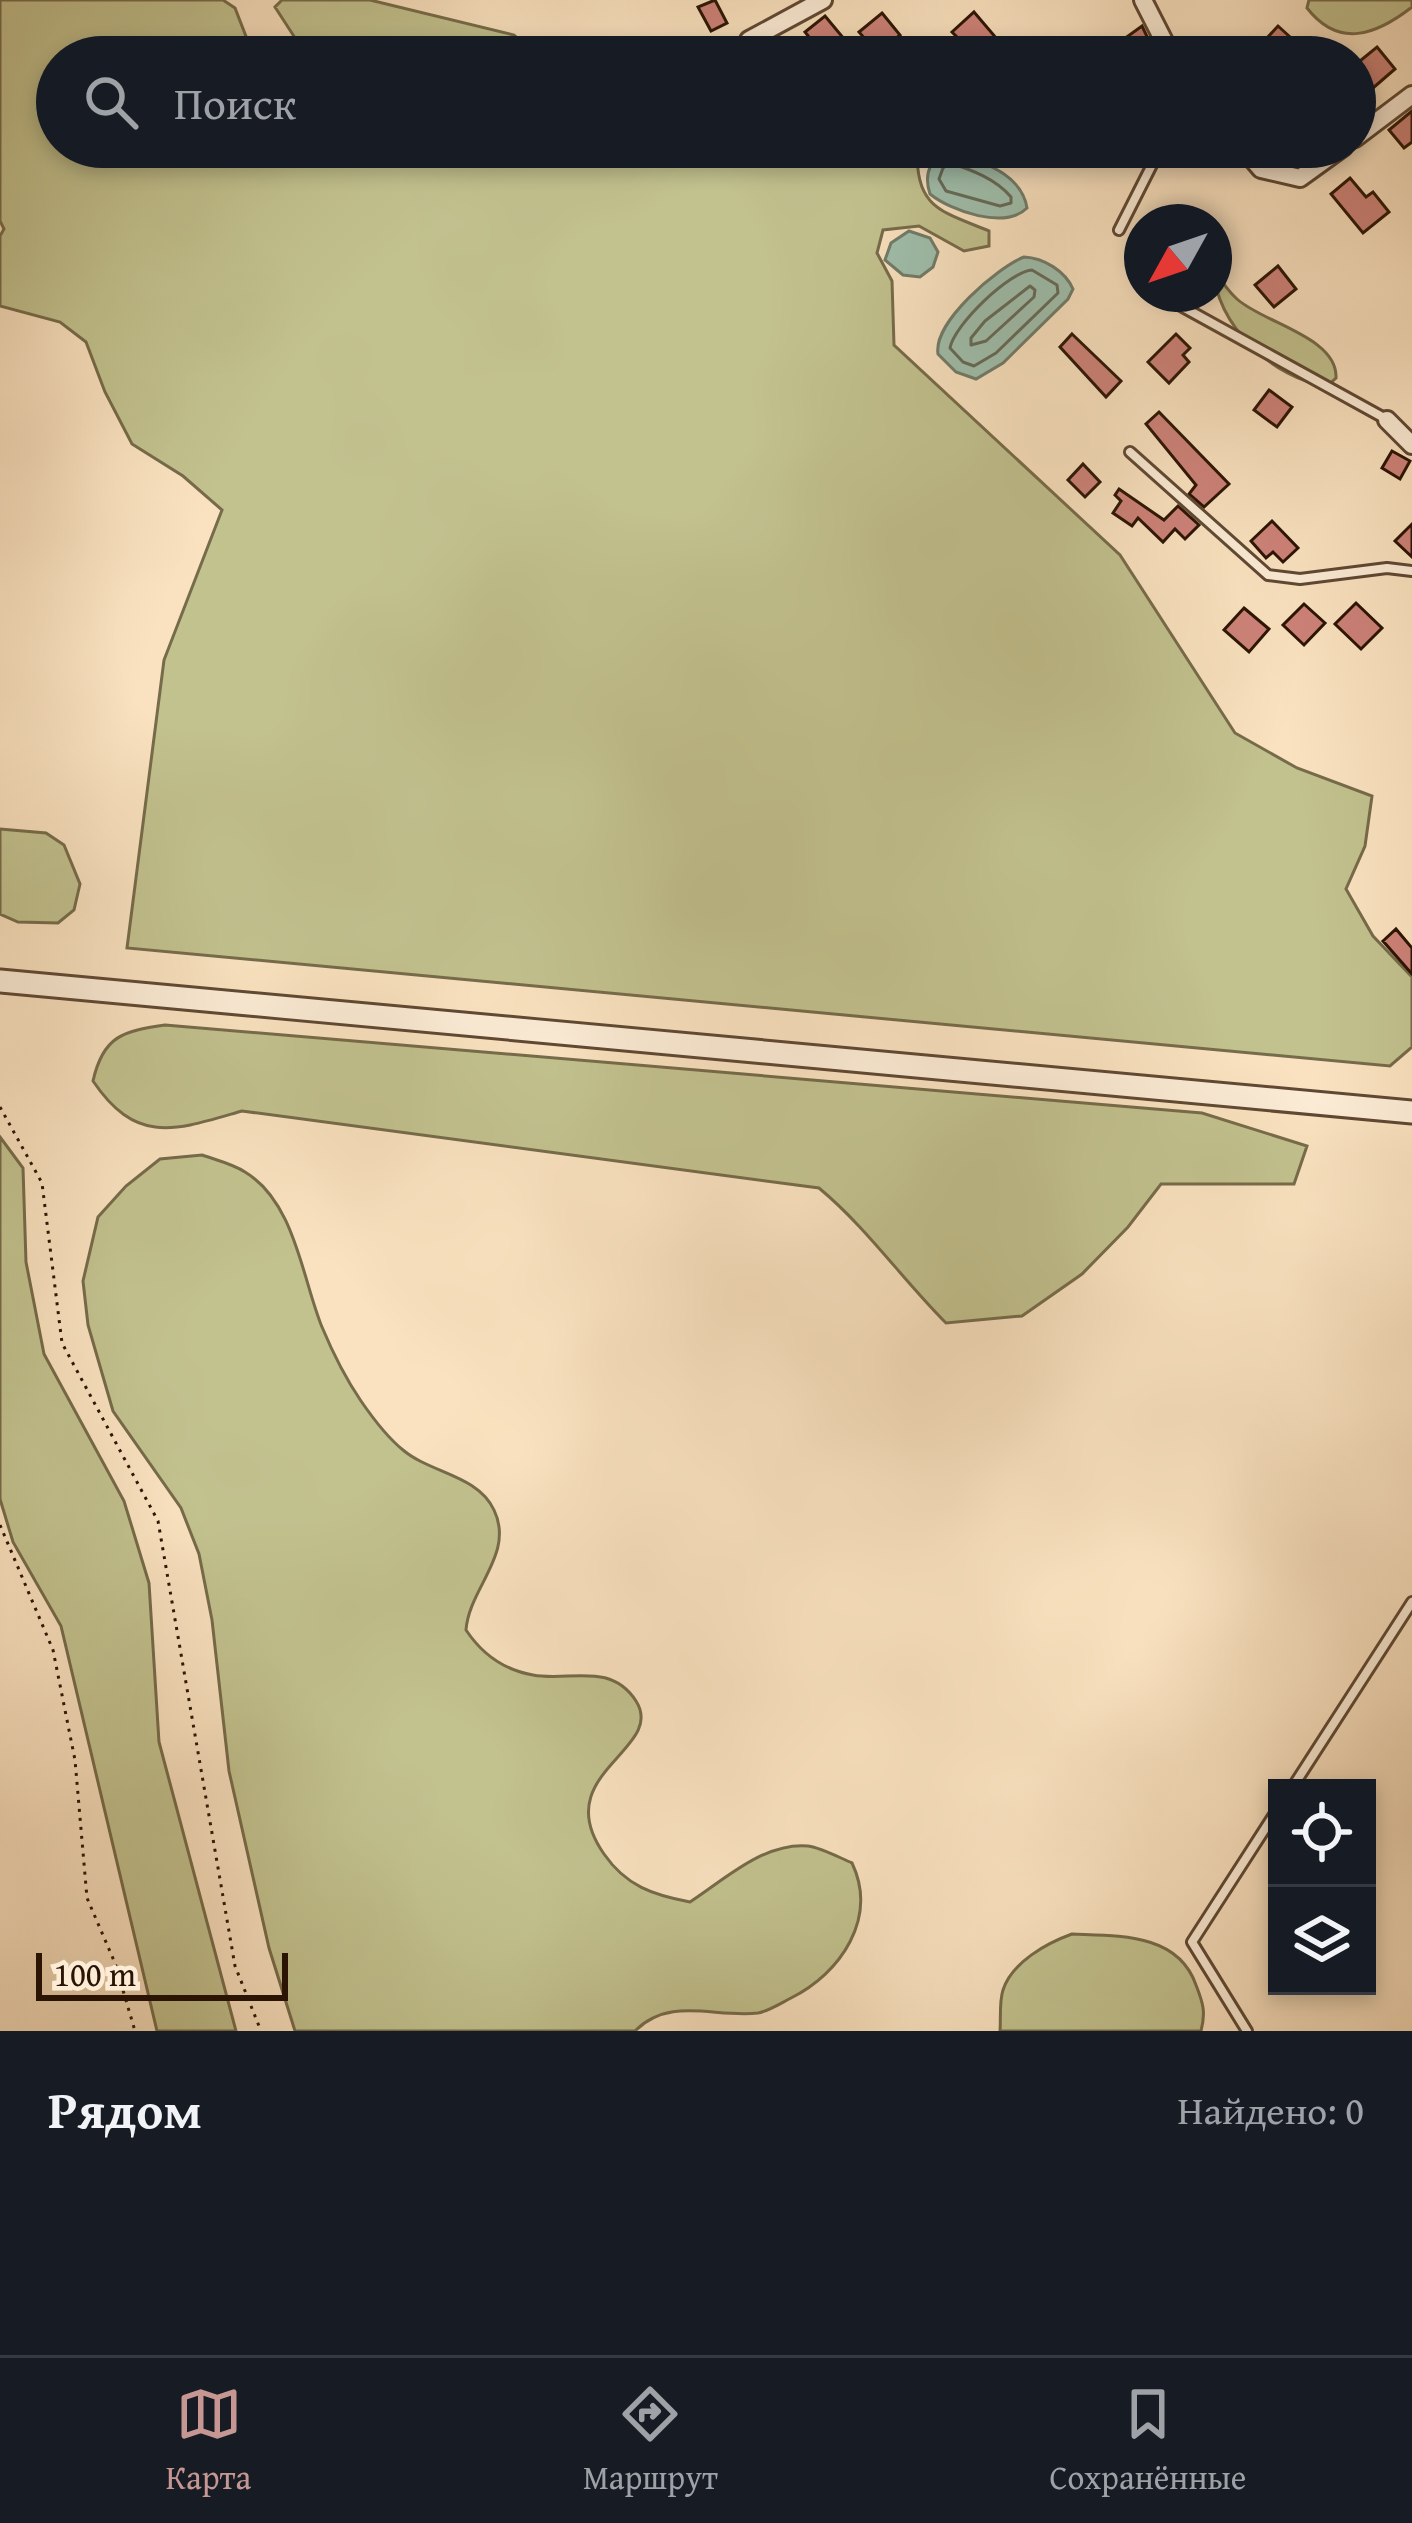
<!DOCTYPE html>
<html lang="ru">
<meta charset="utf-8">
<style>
body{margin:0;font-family:"Gentium Book Plus",serif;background:#242831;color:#f1f3f6}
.controls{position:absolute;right:36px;bottom:36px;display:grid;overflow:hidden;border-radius:0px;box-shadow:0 6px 18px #0003}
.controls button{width:108px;height:108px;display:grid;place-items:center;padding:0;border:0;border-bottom:3px solid #363941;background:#171b24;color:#f1f3f6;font:60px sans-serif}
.compass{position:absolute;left:1124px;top:204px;width:108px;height:108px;border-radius:50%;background:#171b24;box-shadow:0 6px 18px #0003;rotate:230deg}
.scale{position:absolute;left:36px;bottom:30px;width:252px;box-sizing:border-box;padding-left:12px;border:6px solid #2b1404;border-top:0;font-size:33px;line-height:42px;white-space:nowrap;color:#2b1404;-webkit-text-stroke:9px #fcecd6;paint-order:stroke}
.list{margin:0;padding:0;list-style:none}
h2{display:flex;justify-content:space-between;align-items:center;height:156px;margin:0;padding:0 48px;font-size:51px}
h2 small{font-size:39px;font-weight:400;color:#9ea1a6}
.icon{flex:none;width:66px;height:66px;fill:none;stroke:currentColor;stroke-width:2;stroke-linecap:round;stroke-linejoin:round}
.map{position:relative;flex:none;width:1412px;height:2031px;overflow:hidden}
.search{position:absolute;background:#171b24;box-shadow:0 6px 18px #0003;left:36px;right:36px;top:36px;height:132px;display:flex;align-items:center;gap:30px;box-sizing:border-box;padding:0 42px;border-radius:66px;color:#9ea1a6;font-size:45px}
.sheet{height:324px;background:#171b24}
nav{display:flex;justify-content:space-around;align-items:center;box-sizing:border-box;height:168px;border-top:3px solid #363941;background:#171b24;font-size:33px;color:#9ea1a6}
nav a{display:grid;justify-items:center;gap:6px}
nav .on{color:#c59692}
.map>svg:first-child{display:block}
.green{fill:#c2c28f;stroke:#766b4a;stroke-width:3}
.water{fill:#9fbfad;stroke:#717b69;stroke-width:3}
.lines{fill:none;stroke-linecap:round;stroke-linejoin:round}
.shore{stroke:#656a58;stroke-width:3}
.building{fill:#cd8279;stroke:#2b1404;stroke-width:3}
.service-casing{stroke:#5f4833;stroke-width:14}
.minor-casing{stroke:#5f4833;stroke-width:22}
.tertiary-casing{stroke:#5f4833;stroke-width:27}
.path{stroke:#2b1404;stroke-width:3;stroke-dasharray:3 6;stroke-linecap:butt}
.service{stroke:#fcecd6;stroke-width:8}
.minor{stroke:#fcecd6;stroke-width:16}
.tertiary{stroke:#fcecd6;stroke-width:21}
</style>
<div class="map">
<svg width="1412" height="2031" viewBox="0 0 1412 2031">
<rect width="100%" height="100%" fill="#fae2c0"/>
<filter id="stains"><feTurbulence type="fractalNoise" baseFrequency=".00167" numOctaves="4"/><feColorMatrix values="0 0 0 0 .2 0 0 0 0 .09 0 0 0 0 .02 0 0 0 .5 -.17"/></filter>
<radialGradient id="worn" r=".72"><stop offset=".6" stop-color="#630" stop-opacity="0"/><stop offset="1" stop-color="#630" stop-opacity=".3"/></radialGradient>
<path class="green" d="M0 0H223L235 8 254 57H57V147H917C916 208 938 210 989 231V246L964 251 919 226 883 230 877 253 892 281 894 345 1120 555 1235 733 1297 768 1372 796 1365 846 1346 889 1373 936 1412 977V1047L1390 1066 127 948 164 660 222 510 183 476 132 444 105 392 86 342 60 322 0 306V236L4 229 0 221Z
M282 0H370L514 35 539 57H323L297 41 275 7Z
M1309 0H1412V7C1376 35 1339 49 1307 8Z
M1214 269C1220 279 1228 291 1237 299 1263 323 1338 337 1336 378L1327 386C1274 380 1214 323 1214 269Z
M0 829 46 833 64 845 80 884 74 910 58 923 18 922 0 914Z
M165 1025 1202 1113 1307 1146 1294 1184H1161L1128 1227 1082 1274 1022 1316 946 1323C902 1279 867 1228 819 1188L242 1111C176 1130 137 1146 93 1081 103 1036 123 1031 165 1025Z
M0 1137 23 1168 26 1262 44 1354 124 1501 149 1583 159 1742 236 2031H157L61 1626 13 1542 0 1499Z
M202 1155C216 1160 233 1164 245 1172 295 1202 302 1278 322 1327 332 1351 346 1379 361 1401 372 1417 388 1438 403 1450 430 1473 478 1475 494 1510 515 1554 469 1588 466 1630 482 1654 504 1670 533 1675 569 1682 610 1661 636 1701 667 1750 547 1773 604 1854 626 1886 653 1895 690 1902 724 1880 764 1842 808 1846 822 1848 838 1857 852 1863 878 1918 841 1973 791 1998 781 2003 769 2011 758 2013 714 2018 670 1996 635 2031H295L269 1948 229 1771 212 1620 199 1554 181 1508 113 1411 88 1325 83 1281 98 1217 126 1186 160 1159Z
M1072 1934C1119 1936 1178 1933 1196 1985 1203 2003 1206 2012 1201 2031H1000C1001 2019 999 2002 1003 1990 1012 1962 1047 1943 1072 1934Z"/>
<path class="water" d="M954 151C982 162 1022 174 1027 208 1005 230 951 211 930 194 923 173 931 154 954 151Z
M909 231 930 238 938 252 933 267 920 277 903 275 885 260 891 243Z
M1024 257C1044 258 1065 271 1073 289L1068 299 1003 363 976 379 956 372 938 354C933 322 997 268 1024 257Z"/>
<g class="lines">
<path class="shore" d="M950 163C972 170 996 179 1011 197V203L1000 206 946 191 939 179 943 168Z
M1032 270 1057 285 1058 293 996 353 974 366 963 362 950 348C954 325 1009 272 1032 270Z
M1030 286 1035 290 1034 297 986 341 971 345V338L985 321Z"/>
</g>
<path class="building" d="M715 0 727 23 711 31 698 7Z
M974 12 997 39 977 57 952 32Z
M882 13 900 35 878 54 859 32Z
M825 16 845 40 825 57 805 32Z
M1142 26 1152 47 1138 57H1099Z
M1278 26 1312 57H1287L1267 38Z
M1377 47 1395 69 1373 88 1355 65Z
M1412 111V142L1404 148 1389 130Z
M1285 147H1321L1299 163Z
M1350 178 1366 197 1373 192 1389 212 1363 233 1331 194Z
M1278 266 1296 289 1274 307 1255 285Z
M1072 334 1121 381 1106 397 1060 347Z
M1176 334 1190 348 1183 355 1189 362 1169 383 1148 362Z
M1269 390 1292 407 1277 427 1254 410Z
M1159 412 1229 484 1204 507 1189 494 1196 485 1146 424Z
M1392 451 1410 461 1400 479 1382 468Z
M1083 464 1100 482 1085 497 1068 480Z
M1119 489 1164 520 1178 506 1199 525 1185 539 1175 529 1163 542 1138 518 1132 526 1113 513 1121 501 1115 495Z
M1272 521 1298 548 1283 562 1273 552 1266 558 1251 541Z
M1412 524V557L1395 541Z
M1356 603 1382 628 1361 649 1335 624Z
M1304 604 1325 623 1304 645 1283 625Z
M1244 608 1269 629 1249 652 1224 630Z
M1396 929 1412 948V974L1383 941Z"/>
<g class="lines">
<g class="service-casing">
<path id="service" d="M1119 230 1161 147
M1161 295 1386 419
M1130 452 1268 575 1300 579 1387 568 1412 571
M1292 1788 1412 1602
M1247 2031 1192 1942 1277 1810"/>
</g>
<g class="minor-casing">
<path id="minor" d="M1143 0 1172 57
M749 40 823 0
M1355 138 1412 95
M1242 147 1261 169 1300 178 1343 147
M1387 420 1412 445"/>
</g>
<g class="tertiary-casing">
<path id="tertiary" d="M0 981 1412 1112"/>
</g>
<path class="path" d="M0 1107 42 1183 62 1343 158 1521 235 1966 261 2031
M0 1525 53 1650 75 1760 87 1898 115 1963 135 2031"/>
<use href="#service" class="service"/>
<use href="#minor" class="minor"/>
<use href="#tertiary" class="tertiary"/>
</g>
<rect width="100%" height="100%" filter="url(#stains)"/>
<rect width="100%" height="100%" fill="url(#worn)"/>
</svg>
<div class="controls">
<button><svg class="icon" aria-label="locate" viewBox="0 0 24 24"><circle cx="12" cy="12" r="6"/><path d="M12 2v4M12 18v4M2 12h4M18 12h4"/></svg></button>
<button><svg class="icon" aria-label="layers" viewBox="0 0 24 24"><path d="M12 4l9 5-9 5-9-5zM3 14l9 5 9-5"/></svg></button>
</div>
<svg class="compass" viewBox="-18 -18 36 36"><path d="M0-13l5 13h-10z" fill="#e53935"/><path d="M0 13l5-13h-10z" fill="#9ea1a6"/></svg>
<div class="scale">100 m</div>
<div class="search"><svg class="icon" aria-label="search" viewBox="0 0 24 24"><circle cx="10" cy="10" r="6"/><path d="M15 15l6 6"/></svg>Поиск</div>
</div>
<section class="sheet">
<h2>Рядом<small>Найдено: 0</small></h2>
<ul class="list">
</ul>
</section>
<nav>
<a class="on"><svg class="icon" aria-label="map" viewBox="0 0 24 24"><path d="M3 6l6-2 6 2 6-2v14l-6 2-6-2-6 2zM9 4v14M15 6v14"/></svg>Карта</a>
<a><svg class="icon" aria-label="directions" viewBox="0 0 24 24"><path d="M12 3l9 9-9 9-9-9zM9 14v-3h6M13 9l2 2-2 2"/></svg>Маршрут</a>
<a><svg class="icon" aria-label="saved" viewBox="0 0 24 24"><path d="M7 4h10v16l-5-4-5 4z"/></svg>Сохранённые</a>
</nav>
